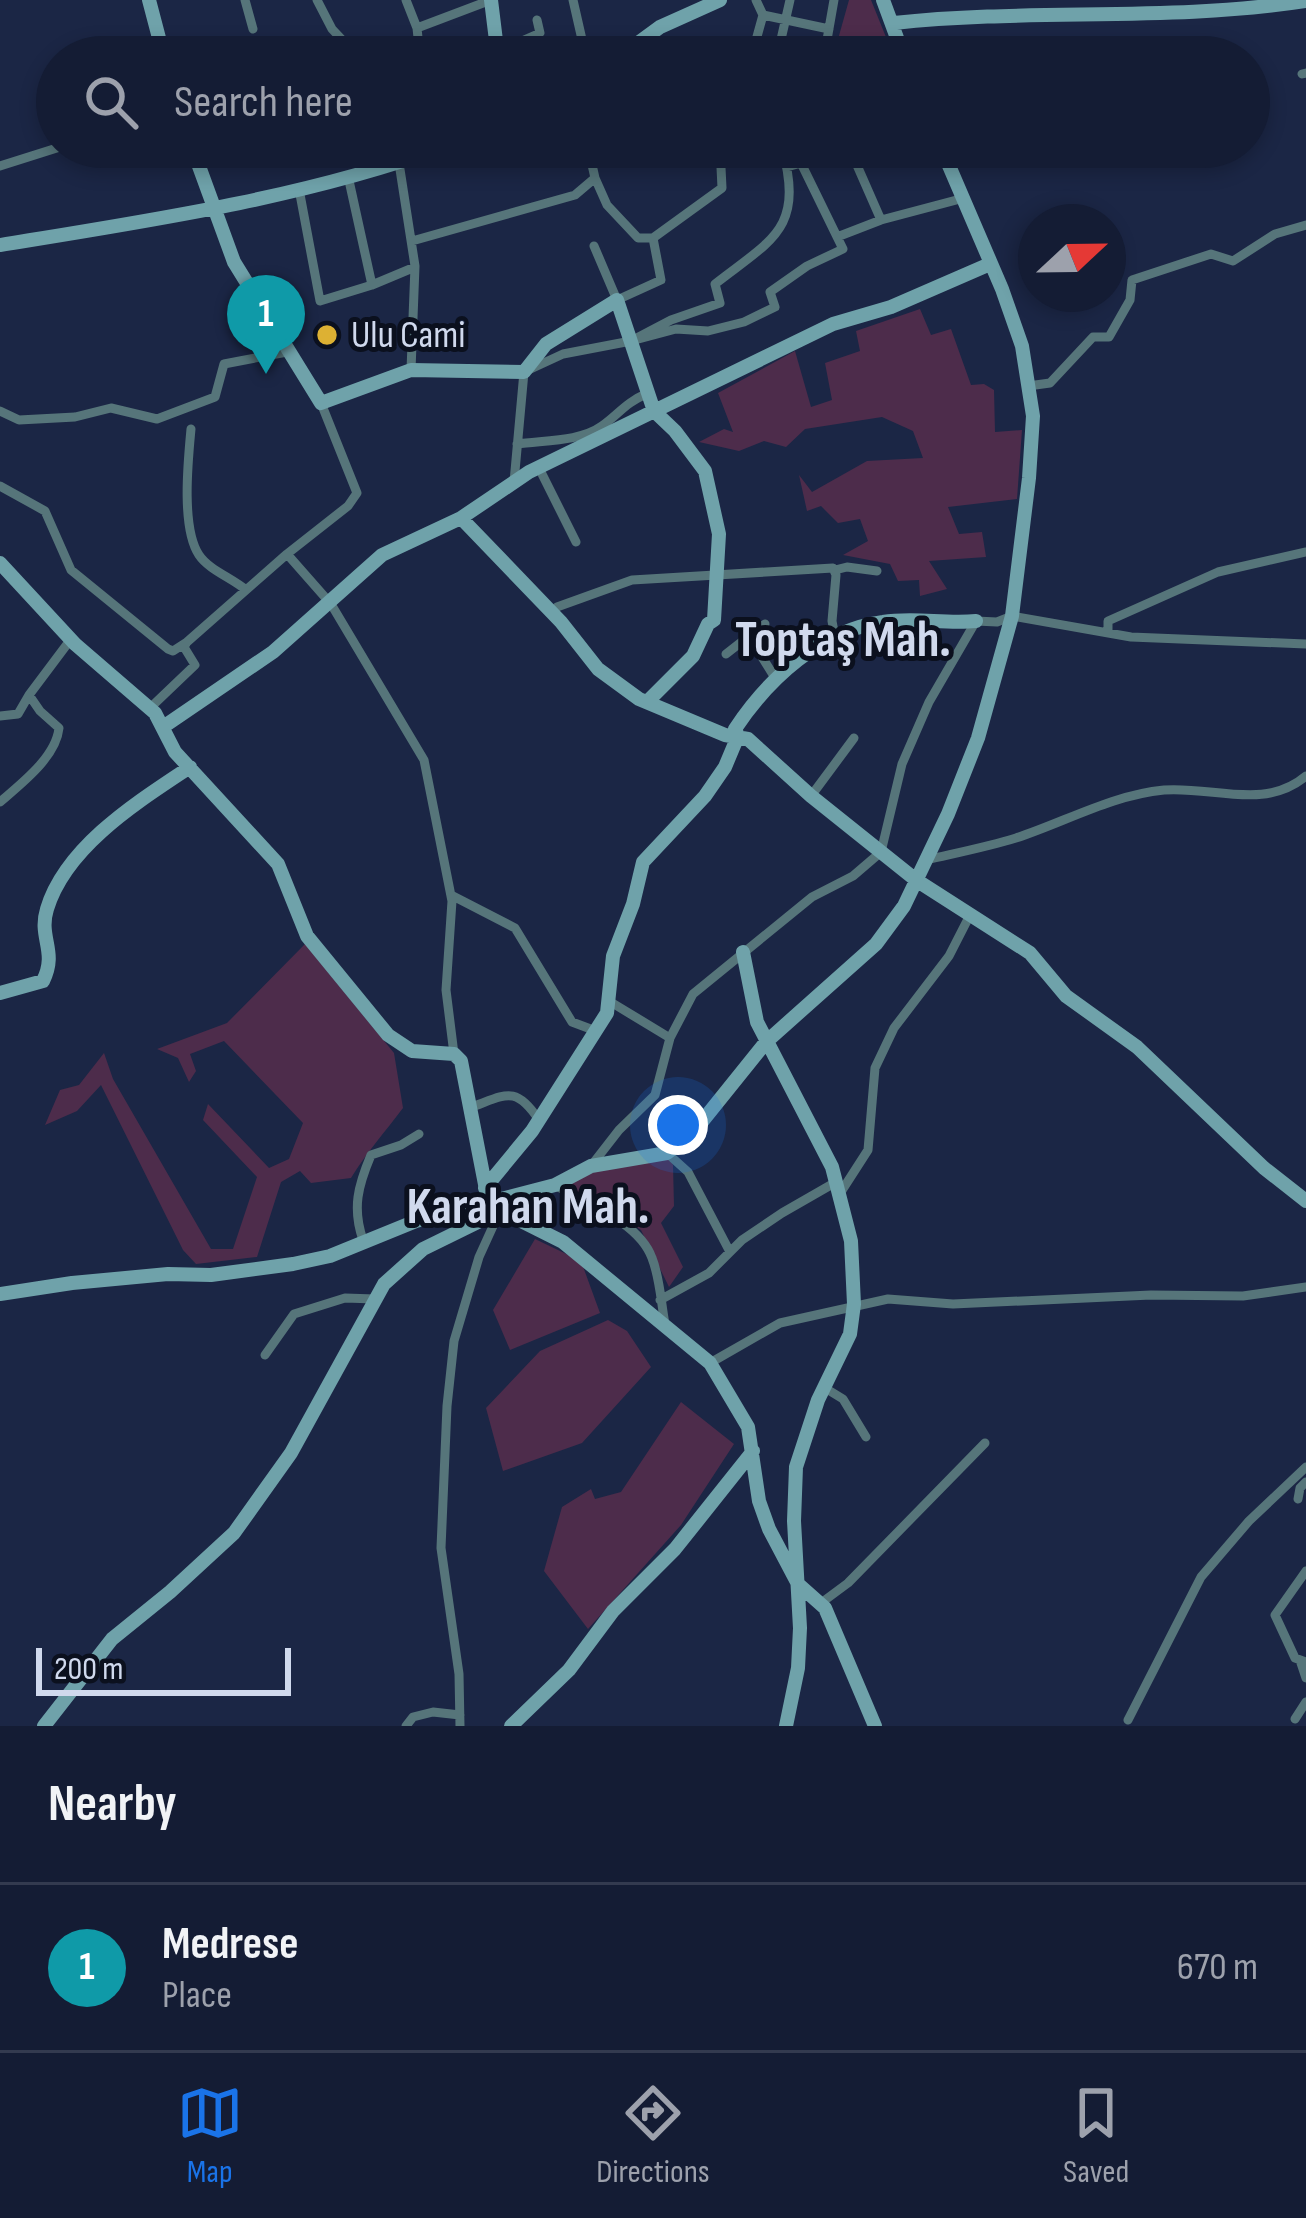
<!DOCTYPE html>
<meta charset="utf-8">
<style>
body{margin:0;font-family:"Sofia Sans Condensed",sans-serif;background:#212940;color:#f1f3f6}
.compass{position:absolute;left:1018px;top:204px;width:108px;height:108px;border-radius:50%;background:#141c34;box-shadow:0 6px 18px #0003;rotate:68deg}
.scale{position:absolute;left:36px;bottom:30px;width:255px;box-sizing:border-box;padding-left:12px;border:6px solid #d0d9ed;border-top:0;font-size:33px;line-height:42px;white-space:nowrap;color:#d0d9ed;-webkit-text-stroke:9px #0b101e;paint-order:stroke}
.you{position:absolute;left:678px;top:1125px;width:42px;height:42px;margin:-30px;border:9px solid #fff;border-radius:50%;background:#1a73e8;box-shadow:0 0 0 18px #1a73e833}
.badge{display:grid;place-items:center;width:78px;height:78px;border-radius:50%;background:#1a73e8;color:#fff;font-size:39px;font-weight:700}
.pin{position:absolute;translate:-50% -99px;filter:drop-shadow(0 3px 6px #0008)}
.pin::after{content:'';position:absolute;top:63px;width:42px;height:36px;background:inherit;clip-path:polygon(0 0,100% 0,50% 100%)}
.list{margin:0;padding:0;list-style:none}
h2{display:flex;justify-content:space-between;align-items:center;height:156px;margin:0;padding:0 48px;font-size:51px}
h2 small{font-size:39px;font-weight:400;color:#9da1ac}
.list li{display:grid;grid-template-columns:78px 1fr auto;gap:36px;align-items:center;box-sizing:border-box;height:168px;padding:0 48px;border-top:3px solid #333a4f}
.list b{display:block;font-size:45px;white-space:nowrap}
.list p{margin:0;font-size:39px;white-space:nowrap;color:#9da1ac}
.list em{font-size:39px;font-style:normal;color:#9da1ac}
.icon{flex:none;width:66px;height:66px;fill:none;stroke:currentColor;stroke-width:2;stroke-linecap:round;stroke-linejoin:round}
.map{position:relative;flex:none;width:1306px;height:1726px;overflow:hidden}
.search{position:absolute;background:#141c34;box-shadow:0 6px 18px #0003;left:36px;right:36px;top:36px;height:132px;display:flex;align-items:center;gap:30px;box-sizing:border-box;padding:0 42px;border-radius:66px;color:#9da1ac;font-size:45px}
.sheet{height:324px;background:#141c34}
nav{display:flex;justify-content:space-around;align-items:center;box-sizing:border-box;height:168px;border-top:3px solid #333a4f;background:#141c34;font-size:33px;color:#9da1ac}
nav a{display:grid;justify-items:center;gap:6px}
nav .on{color:#1a73e8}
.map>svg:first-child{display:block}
.green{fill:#4d2c4b}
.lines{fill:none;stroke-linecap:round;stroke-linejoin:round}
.street{stroke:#56757a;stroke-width:9}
.secondary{stroke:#6fa2aa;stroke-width:14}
.poi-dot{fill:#ddb133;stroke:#0b101e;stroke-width:4.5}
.labels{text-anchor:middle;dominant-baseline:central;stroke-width:10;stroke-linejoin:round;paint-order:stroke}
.poi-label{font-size:39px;fill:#d0d9ed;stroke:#0b101e;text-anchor:start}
.district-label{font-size:51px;font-weight:bold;fill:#d0d9ed;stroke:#0b101e}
</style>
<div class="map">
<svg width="1306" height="1726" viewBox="0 0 1306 1726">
<rect width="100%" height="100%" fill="#1b2645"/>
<path class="green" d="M849 0H871L894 57H833Z
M920 309 931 335 951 329 971 385 984 384 994 390 995 432 1022 430 1017 499 948 507 959 534 982 532 986 557 929 561 947 589 920 596 919 580 898 581 890 564 843 555 868 541 860 519 838 523 821 506 807 511 799 475 812 492 867 461 923 458 913 431 882 417 805 429 786 447 764 441 739 451 699 442 724 429 733 432 718 393 795 351 811 407 832 400 825 363 860 351 856 331Z
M305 944 394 1053 403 1108C385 1132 367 1152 351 1178L311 1183 300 1171 281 1182 257 1257 196 1264 183 1250 101 1085 77 1111 45 1125 60 1090 79 1085 104 1053 113 1079 211 1249H233L257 1177 203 1120 208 1104 269 1168 289 1159 303 1123 224 1041 190 1054 196 1071 189 1082 178 1058 157 1049 227 1023Z
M667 1153 673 1165 674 1206 661 1223 683 1267 669 1287 641 1230 591 1196 559 1188 591 1166Z
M535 1239 581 1261 600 1313 510 1350 493 1310Z
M608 1320 627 1331 651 1367 582 1443 503 1471 486 1408 540 1351Z
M681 1402 734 1444 681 1525 588 1629 544 1571 562 1507 591 1489 595 1499 621 1492Z"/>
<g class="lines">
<path class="street" d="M245 0 253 29
M317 0 332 29 348 46H416
M406 0 417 28
M573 0 586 57
M756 0 763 15 829 29
M497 52 540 33 537 20
M420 57 417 28 491 0
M744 57 753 51 763 15
M777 57 790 0
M824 57 834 0
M1302 74 1306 73
M782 147C804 229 774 238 715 284L720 303 671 320 631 341 676 329 708 331 744 322 775 307 770 292 807 266 843 249 801 163 787 167
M849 147 881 220 964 198
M720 150 744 147
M399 163 415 266 411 370
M0 166 60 147
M348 176 372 285 415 267
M595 178 607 205 638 238H653L722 188 720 147
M299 189 320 301 372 285
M837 237 881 220
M412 241 575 195 595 178 588 147
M594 246 617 300 661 280 653 238
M1028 386 1050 383 1093 337H1109L1130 300 1132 280 1211 254 1233 261 1275 234 1306 225
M0 411 19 420 75 417 111 408 157 419 215 397 224 364 287 352
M191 429C188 461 181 528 199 555 209 570 232 578 246 590
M517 444C543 440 580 442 602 426 620 413 625 403 648 393
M539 468 576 542
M514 482 524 372 563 354 631 341
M0 486 45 511 71 570 168 649 173 651 187 642
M287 554 348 506 357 493 321 403
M835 570 847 567 877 571
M553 614 557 607 632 580 833 568 836 575 832 621 835 637
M765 624 749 636 777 681
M1108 633V621L1218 572 1306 552
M726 654 749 636
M150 708 195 665 184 647 187 642 287 554 331 604 424 760 452 901 446 990 454 1054
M0 716 18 714 29 695
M811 796 854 738
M0 802C22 783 56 757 59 728L40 711 29 695 71 639
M926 860C956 853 987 847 1016 838 1065 822 1112 795 1164 790 1213 786 1265 811 1306 776
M451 895 515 928 572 1022 596 1031
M609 1001 670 1038
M469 1108C506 1095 515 1084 539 1120
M667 1153 688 1172 730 1252
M591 1166 619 1130 655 1095 670 1038 693 994 812 897 853 876 881 852 902 764 929 702 976 621 997 622 1012 616 1131 637 1306 644
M555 1185C586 1203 639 1222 652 1258 660 1278 661 1303 665 1324
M839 1195 868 1150 875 1068 894 1028 949 956 970 915
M363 1240C352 1208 358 1186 371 1155L401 1145 419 1134
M660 1300 709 1273 742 1240 782 1213 836 1182
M265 1355 294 1314 345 1298 375 1299
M710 1363 780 1323 888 1299 953 1304 1151 1295 1243 1296 1306 1287
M825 1388 843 1399 866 1437
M1298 1499 1300 1488 1306 1482
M1306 1571 1275 1615 1295 1658 1306 1662
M821 1603 848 1583 985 1443
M1300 1660 1306 1678
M1295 1719 1306 1702
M1128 1720 1201 1577 1249 1521 1306 1467
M406 1726 413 1717 433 1712 460 1715
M460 1726 459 1674 441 1548 447 1406 454 1341 479 1257 499 1213"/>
<path class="secondary" d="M149 0 164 57
M491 0 498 57
M883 0 904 57
M894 23C1031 8 1170 22 1306 1
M619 57 660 27 720 0
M192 147 234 262 321 403 411 370 524 372 546 344 617 300 654 411 675 431 705 471 719 534 714 620 708 624 693 656 647 702
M0 245C148 221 303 198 444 147
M461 518 561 622 598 669 639 699 725 735 748 739 811 796 916 880 1030 953 1066 996 1137 1047 1264 1168 1306 1201
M0 563 75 644 155 713 175 752 278 864 307 936 388 1035 412 1051 454 1054 461 1061 489 1205 563 1242 710 1363 748 1427 759 1501 769 1529 798 1584 825 1608 875 1726
M163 727 273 652 382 555 461 518 529 472 833 324 891 307 990 264
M743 952 757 1022 832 1167 851 1241 854 1304 850 1334 818 1400 796 1467 794 1521 800 1628 798 1668 786 1726
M0 993 43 981C58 951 38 938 47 909 66 846 139 801 190 767
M485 1188 532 1131 607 1013 613 956 633 904 643 862 705 796 725 767 738 736 735 729C768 679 821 630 883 622 913 617 945 624 976 621
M0 1294 72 1283 168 1274 211 1275 293 1264 330 1256 416 1221 555 1185 591 1166 667 1153 692 1134 766 1042 876 944 904 906 948 814 978 738 1012 616 1029 478 1033 416 1022 346 1002 289 941 147
M44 1726 112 1639 170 1592 234 1533 291 1453 384 1284 423 1249 478 1222 493 1208
M511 1726 569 1670 613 1611 675 1549 753 1451"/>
</g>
<circle class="poi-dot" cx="327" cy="335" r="12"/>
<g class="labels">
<g class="poi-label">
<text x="351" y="335">Ulu Cami</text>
</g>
<g class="district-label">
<text x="843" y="640">Toptaş Mah.</text>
<text x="528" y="1207">Karahan Mah.</text>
</g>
</g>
</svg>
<svg class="compass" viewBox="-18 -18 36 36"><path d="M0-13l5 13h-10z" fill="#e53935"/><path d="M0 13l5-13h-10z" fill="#9da1ac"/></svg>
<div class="scale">200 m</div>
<div class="you"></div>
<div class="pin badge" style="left:266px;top:374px;background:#0f9aa8">1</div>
<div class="search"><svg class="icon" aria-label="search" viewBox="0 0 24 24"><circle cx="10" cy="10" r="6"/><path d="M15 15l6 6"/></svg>Search here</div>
</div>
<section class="sheet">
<h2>Nearby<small></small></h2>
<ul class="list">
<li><span class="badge" style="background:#0f9aa8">1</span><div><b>Medrese</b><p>Place</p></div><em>670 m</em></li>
</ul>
</section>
<nav>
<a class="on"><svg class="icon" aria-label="map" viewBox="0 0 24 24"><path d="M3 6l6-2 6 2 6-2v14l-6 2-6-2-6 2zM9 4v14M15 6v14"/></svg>Map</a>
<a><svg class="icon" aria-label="directions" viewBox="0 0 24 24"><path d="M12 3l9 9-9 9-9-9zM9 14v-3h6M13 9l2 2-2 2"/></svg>Directions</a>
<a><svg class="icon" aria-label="saved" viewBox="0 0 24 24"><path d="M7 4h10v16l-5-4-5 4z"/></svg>Saved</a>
</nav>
